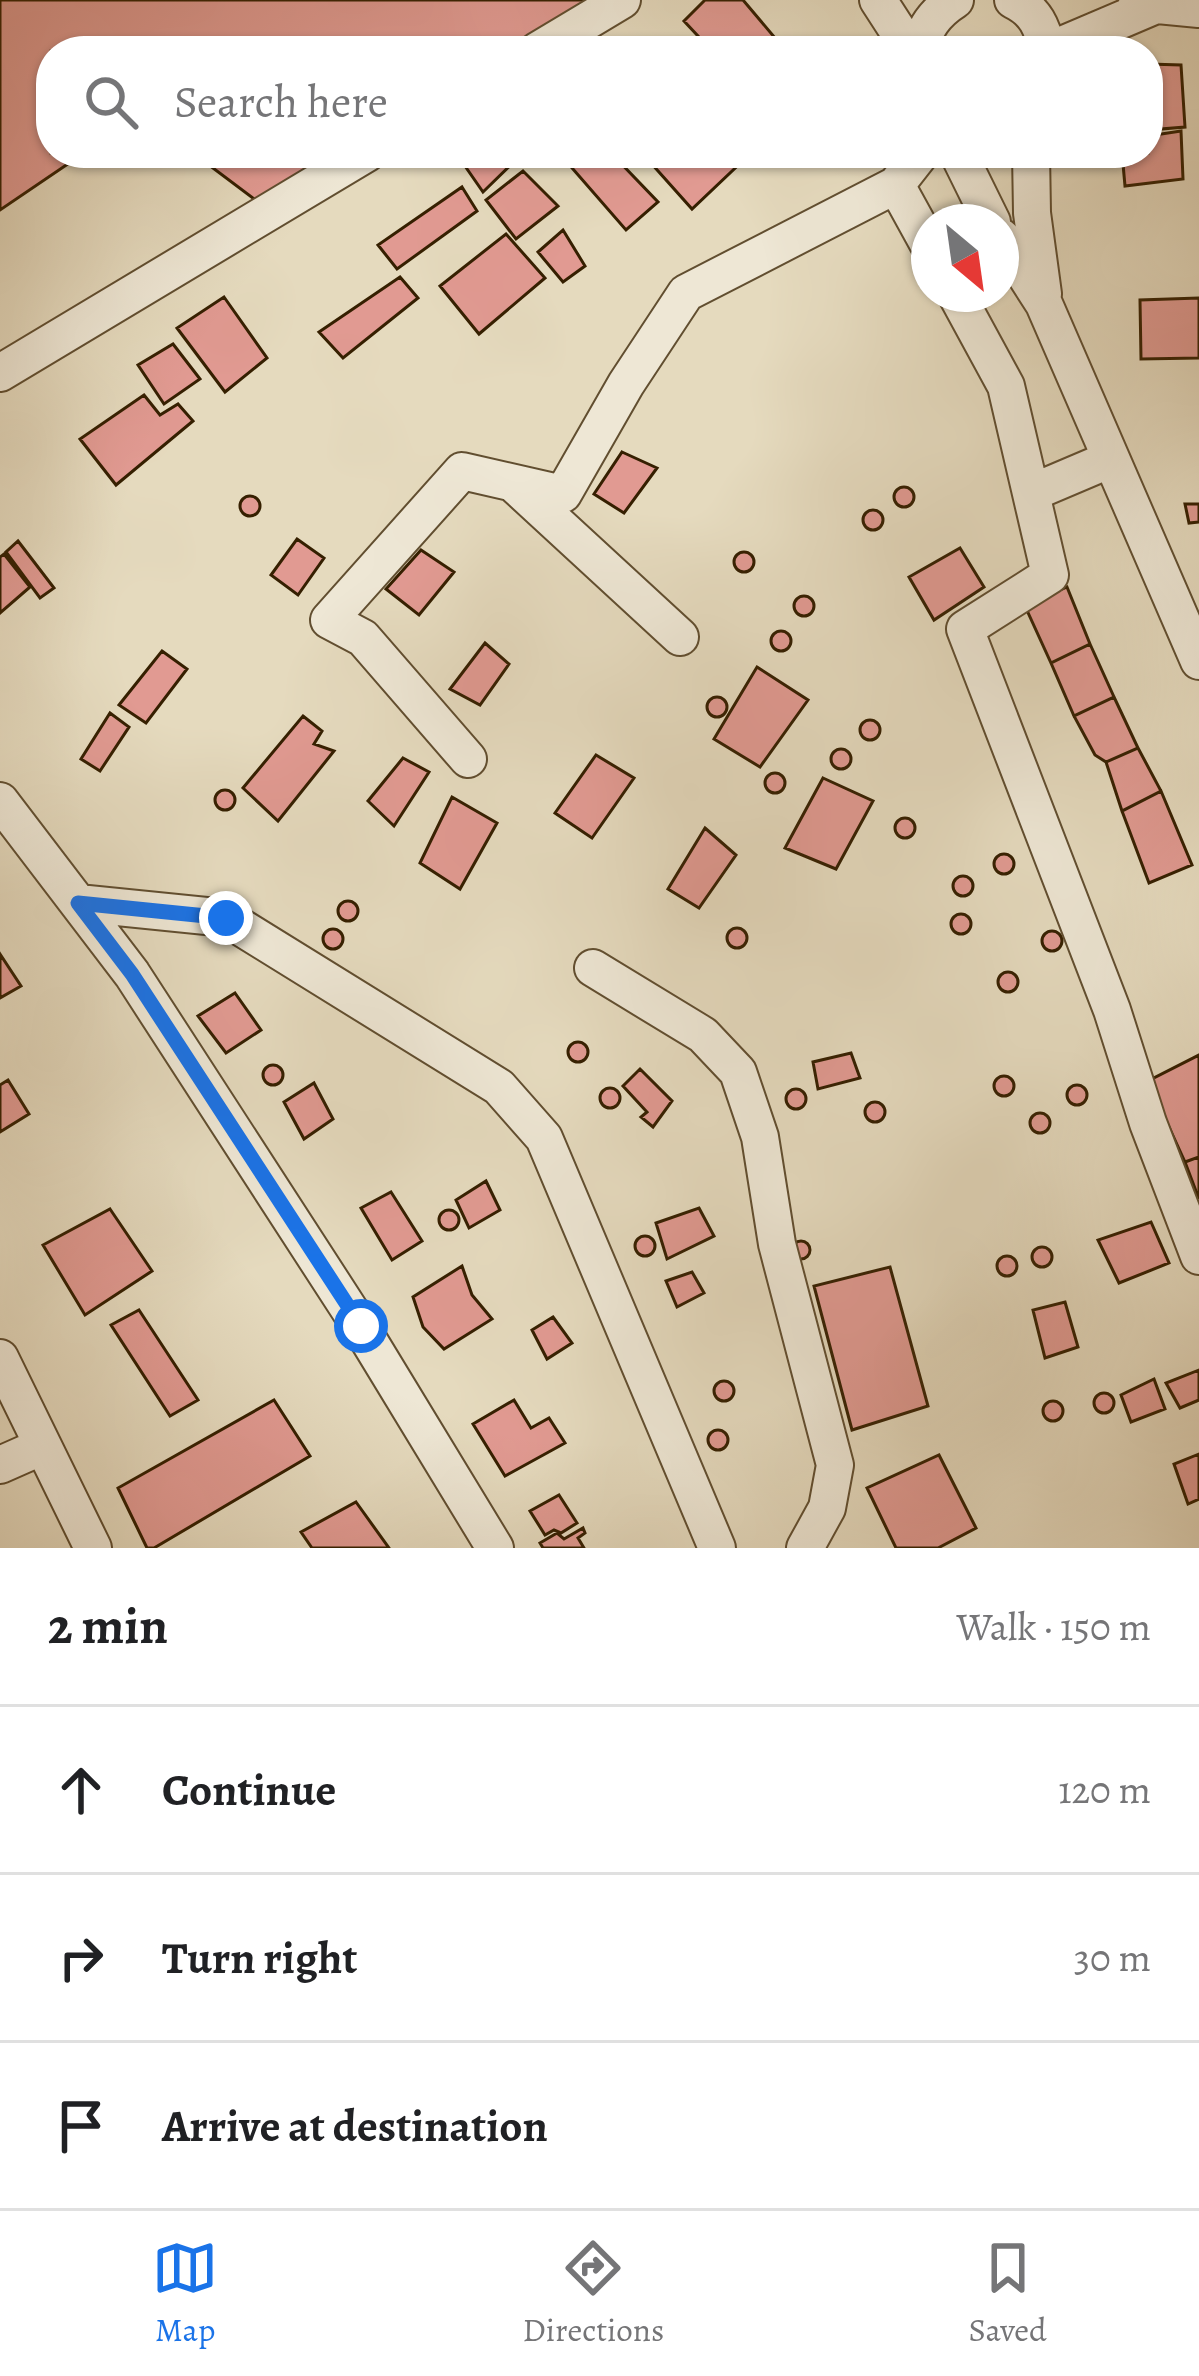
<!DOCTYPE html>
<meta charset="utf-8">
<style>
body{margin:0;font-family:Alegreya,serif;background:#f2f2f2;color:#202124}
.compass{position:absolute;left:911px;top:204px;width:108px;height:108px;border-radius:50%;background:#fff;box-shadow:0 3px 9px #0004;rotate:151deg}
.stop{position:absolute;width:36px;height:36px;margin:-27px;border:9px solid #1a73e8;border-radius:50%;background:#fff}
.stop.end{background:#1a73e8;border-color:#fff;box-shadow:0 3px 12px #0008}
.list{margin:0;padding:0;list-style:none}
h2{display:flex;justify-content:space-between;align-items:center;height:156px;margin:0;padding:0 48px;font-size:51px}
h2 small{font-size:39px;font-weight:400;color:#757577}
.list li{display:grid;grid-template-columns:78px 1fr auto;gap:36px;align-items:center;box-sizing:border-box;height:168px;padding:0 48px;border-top:3px solid #e0e0e0}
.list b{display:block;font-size:45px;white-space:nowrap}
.list em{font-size:39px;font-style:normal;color:#757577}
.icon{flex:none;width:66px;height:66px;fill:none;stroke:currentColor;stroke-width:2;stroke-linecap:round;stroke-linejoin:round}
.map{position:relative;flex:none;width:1199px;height:1548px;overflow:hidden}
.search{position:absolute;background:#fff;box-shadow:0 3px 9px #0004;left:36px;right:36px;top:36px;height:132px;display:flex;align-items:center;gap:30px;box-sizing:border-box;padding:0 42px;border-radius:48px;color:#757577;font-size:45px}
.sheet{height:660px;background:#fff}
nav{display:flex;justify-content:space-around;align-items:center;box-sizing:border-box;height:168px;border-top:3px solid #e0e0e0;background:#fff;font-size:33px;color:#757577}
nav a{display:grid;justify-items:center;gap:6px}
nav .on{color:#1a73e8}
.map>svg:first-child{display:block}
.building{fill:#e19a92;stroke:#351f00;stroke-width:3}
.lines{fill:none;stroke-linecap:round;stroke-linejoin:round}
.minor-casing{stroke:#614e30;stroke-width:40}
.minor{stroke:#eee7d5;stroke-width:36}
.route{stroke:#1a73e8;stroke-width:15}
</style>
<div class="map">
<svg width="1199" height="1548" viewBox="0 0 1199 1548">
<rect width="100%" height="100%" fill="#e5dabe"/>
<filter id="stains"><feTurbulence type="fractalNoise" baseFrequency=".00167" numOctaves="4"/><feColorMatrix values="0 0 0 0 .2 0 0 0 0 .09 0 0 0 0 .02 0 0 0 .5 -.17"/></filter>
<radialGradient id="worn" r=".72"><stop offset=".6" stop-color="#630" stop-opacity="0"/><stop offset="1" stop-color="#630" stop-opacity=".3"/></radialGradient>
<path class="building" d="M0 0H595L510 51H51V153H84L0 210Z
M705 0H743L786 51H712L684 21Z
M1148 64 1181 65 1185 127 1148 130Z
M1181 131 1183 179 1125 186 1122 153H1148V136Z
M193 153H339L257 201Z
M456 153H520L521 155 483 192Z
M559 153H611L658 202 626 230Z
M642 153H751L692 209Z
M523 171 558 206 516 239 486 200Z
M462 187 477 211 397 269 378 245Z
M563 230 585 266 563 282 538 252Z
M506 234 545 278 479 334 440 286Z
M400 277 418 298 343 358 319 332Z
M224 297 267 358 225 392 177 328Z
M1199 298V358L1141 359 1140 300Z
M173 344 200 379 164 404 138 365Z
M144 395 160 415 178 404 193 421 116 485 80 439Z
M622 452 657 468 624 513 594 494Z
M894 497a10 10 0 1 1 20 0a10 10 0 1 1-20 0Z
M240 506a10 10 0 1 1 20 0a10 10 0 1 1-20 0Z
M1185 504H1199V522L1189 523Z
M863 520a10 10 0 1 1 20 0a10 10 0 1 1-20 0Z
M297 539 324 558 298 595 271 575Z
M18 541 54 588 40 598 6 552Z
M960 548 984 587 934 620 909 577Z
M421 550 454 572 419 615 386 589Z
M734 562a10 10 0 1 1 20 0a10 10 0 1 1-20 0Z
M4 554 30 587 0 613V557Z
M1067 587 1090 644 1051 663 1025 606Z
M794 606a10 10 0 1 1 20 0a10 10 0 1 1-20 0Z
M771 641a10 10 0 1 1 20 0a10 10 0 1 1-20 0Z
M485 643 509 664 480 705 450 689Z
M1090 644 1114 697 1074 716 1051 663Z
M162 651 187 669 146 723 119 705Z
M757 667 808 700 760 767 714 739Z
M707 707a10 10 0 1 1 20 0a10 10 0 1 1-20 0Z
M1114 697 1138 748 1106 762 1095 755 1074 716Z
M110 713 129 727 100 771 81 759Z
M303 716 322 731 314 744 334 751 278 821 243 788Z
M860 730a10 10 0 1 1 20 0a10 10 0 1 1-20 0Z
M1138 748 1161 791 1122 811 1106 762Z
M831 759a10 10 0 1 1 20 0a10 10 0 1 1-20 0Z
M596 755 634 778 592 838 555 813Z
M403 758 429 772 394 826 368 801Z
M765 783a10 10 0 1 1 20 0a10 10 0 1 1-20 0Z
M823 778 873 801 836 869 785 848Z
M215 800a10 10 0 1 1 20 0a10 10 0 1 1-20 0Z
M1161 791 1192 865 1149 883 1122 811Z
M452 797 497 823 460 889 420 863Z
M895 828a10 10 0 1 1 20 0a10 10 0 1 1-20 0Z
M705 828 736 855 699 908 668 889Z
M994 864a10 10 0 1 1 20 0a10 10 0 1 1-20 0Z
M953 886a10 10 0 1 1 20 0a10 10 0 1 1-20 0Z
M338 911a10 10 0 1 1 20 0a10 10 0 1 1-20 0Z
M951 924a10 10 0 1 1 20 0a10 10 0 1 1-20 0Z
M727 938a10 10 0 1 1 20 0a10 10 0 1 1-20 0Z
M323 939a10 10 0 1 1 20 0a10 10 0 1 1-20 0Z
M1042 941a10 10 0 1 1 20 0a10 10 0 1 1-20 0Z
M0 954 21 986 0 998Z
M998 982a10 10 0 1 1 20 0a10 10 0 1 1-20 0Z
M235 993 261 1030 226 1053 198 1016Z
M568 1052a10 10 0 1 1 20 0a10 10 0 1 1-20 0Z
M851 1053 860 1078 818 1089 813 1062Z
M1199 1055V1157L1185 1162 1148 1081Z
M263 1075a10 10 0 1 1 20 0a10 10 0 1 1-20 0Z
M640 1069 672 1101 653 1127 641 1117 647 1112 623 1086Z
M994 1086a10 10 0 1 1 20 0a10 10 0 1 1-20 0Z
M8 1080 29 1114 0 1132V1085Z
M314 1083 333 1119 304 1139 284 1102Z
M1067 1095a10 10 0 1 1 20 0a10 10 0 1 1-20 0Z
M600 1098a10 10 0 1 1 20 0a10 10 0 1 1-20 0Z
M786 1099a10 10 0 1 1 20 0a10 10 0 1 1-20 0Z
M865 1112a10 10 0 1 1 20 0a10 10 0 1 1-20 0Z
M1030 1123a10 10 0 1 1 20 0a10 10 0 1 1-20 0Z
M1199 1157V1199L1185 1162Z
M486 1181 500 1210 469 1228 456 1200Z
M391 1192 422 1241 392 1260 361 1208Z
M699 1208 714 1236 667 1259 656 1223Z
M110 1209 152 1271 85 1315 43 1245Z
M439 1220a10 10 0 1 1 20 0a10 10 0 1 1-20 0Z
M1151 1222 1169 1263 1119 1283 1098 1240Z
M635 1246a10 10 0 1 1 20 0a10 10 0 1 1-20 0Z
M792 1250a9 9 0 1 1 18 0a9 9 0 1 1-18 0Z
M1032 1257a10 10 0 1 1 20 0a10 10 0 1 1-20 0Z
M997 1266a10 10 0 1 1 20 0a10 10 0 1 1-20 0Z
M462 1266 472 1295 492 1319 444 1349 423 1327 413 1297Z
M890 1267 928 1406 852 1430 814 1286Z
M692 1272 704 1293 677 1307 666 1281Z
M1065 1302 1078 1347 1045 1358 1033 1310Z
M139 1310 198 1400 170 1416 111 1325Z
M553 1317 572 1343 547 1359 532 1330Z
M1199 1370V1400L1180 1408 1166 1383Z
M1154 1379 1165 1409 1131 1422 1121 1395Z
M714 1391a10 10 0 1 1 20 0a10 10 0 1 1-20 0Z
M1094 1403a10 10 0 1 1 20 0a10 10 0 1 1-20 0Z
M274 1400 310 1456 154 1548H147L118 1488Z
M514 1400 531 1428 549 1418 565 1443 505 1476 473 1424Z
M1043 1411a10 10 0 1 1 20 0a10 10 0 1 1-20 0Z
M708 1440a10 10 0 1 1 20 0a10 10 0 1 1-20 0Z
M1199 1454V1499L1188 1504 1174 1464Z
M939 1455 976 1528 938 1548H896L867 1488Z
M559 1495 577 1523 561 1533 554 1530 545 1535 530 1511Z
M356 1502 389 1548H312L301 1532Z
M583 1528 585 1533 578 1538 584 1548H543L540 1543 557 1533 564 1539Z"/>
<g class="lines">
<g class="minor-casing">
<path id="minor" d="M878 0 911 51
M1013 0C1036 11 1042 27 1048 51L1156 5
M1137 3 1199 9
M537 51 622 0
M920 51C923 28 936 12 955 0
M958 153 992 222
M1031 153 1032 213 1043 294
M896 185 929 245
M1001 237 1044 304 1199 661
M956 294 1006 386 1050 575 965 629 1112 1010 1148 1123 1199 1256
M0 373 367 153
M515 485 680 637
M1031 493 1111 459
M468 759 363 638 329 620 462 471 563 494 626 384 686 293 896 185 921 153
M0 801 132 974 360 1326 495 1548
M78 903 226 918 499 1087 544 1138 717 1548
M593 968 703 1035 738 1072 760 1137 777 1244 835 1465 827 1508 805 1548
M0 1358 93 1548
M0 1465 43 1446"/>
</g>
<use href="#minor" class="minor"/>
</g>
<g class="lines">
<path class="route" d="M226 918 78 903 132 974 361 1326"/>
</g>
<rect width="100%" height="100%" filter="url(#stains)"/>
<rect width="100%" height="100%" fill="url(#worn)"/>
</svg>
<svg class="compass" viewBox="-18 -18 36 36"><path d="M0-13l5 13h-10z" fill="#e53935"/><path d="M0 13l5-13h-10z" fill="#757577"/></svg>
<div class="stop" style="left:361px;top:1326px"></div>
<div class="stop end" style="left:226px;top:918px"></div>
<div class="search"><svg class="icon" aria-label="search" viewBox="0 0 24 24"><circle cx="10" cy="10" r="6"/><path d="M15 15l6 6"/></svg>Search here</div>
</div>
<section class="sheet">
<h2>2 min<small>Walk · 150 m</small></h2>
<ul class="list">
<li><svg class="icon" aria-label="ahead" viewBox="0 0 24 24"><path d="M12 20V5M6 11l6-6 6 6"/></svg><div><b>Continue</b></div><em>120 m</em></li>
<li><svg class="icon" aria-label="right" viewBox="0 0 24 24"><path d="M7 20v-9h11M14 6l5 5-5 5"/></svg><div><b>Turn right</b></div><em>30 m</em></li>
<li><svg class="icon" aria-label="arrive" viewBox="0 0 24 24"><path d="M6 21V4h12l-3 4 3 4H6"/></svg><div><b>Arrive at destination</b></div></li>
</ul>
</section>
<nav>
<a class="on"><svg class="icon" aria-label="map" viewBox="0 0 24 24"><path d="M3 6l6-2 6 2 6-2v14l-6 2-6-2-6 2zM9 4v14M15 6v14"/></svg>Map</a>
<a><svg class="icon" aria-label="directions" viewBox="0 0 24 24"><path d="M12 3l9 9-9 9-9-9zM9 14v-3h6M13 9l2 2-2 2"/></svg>Directions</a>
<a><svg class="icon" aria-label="saved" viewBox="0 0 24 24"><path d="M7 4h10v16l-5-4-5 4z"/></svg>Saved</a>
</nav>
